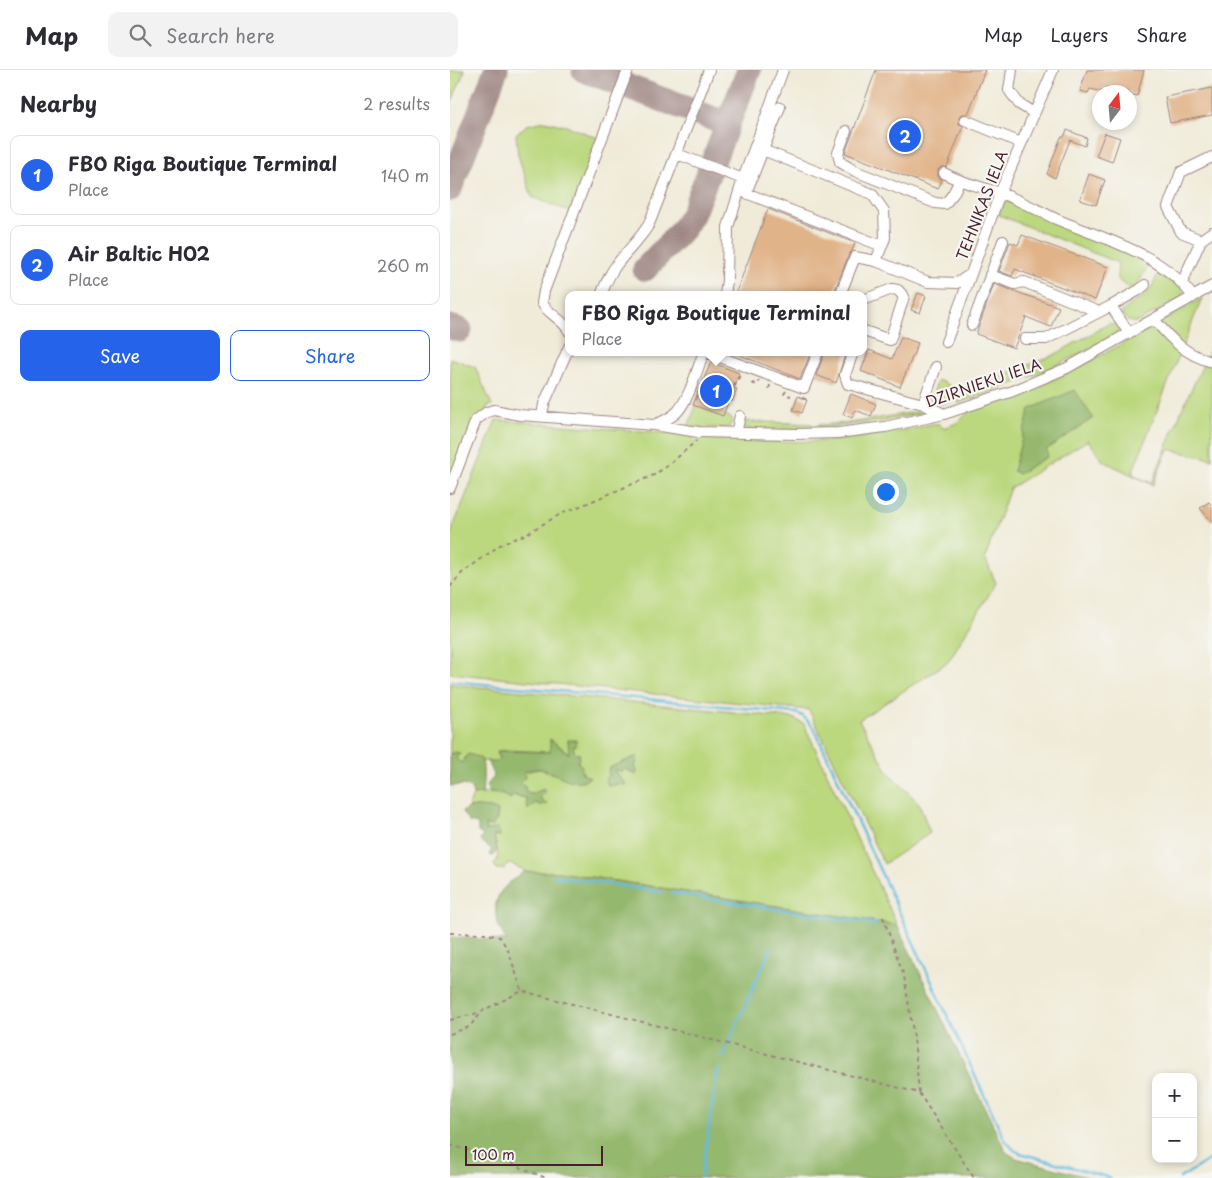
<!DOCTYPE html>
<meta charset="utf-8">
<style>
body{margin:0;font-family:"Playpen Sans",sans-serif;background:#f2f2f3;color:#2b2b33}
.controls{position:absolute;right:15px;bottom:15px;display:grid;overflow:hidden;border-radius:10px;box-shadow:0 2px 8px #0003}
.controls button{width:45px;height:45px;display:grid;place-items:center;padding:0;border:0;border-bottom:1px solid #e1e1e2;background:#fff;color:#2b2b33;font:25px sans-serif}
.compass{position:absolute;left:642px;top:15px;width:45px;height:45px;border-radius:50%;background:#fff;box-shadow:0 2px 8px #0003;rotate:16deg}
.scale{position:absolute;left:15px;bottom:12px;width:138px;box-sizing:border-box;padding-left:5px;border:2px solid #4a1f2b;border-top:0;font-size:14px;line-height:18px;white-space:nowrap;color:#4a1f2b;-webkit-text-stroke:4px #f6f6f2;paint-order:stroke}
.you{position:absolute;left:435px;top:421px;width:18px;height:18px;margin:-12px;border:4px solid #fff;border-radius:50%;background:#1a73e8;box-shadow:0 0 0 8px #1a73e833}
.badge{display:grid;place-items:center;width:32px;height:32px;border-radius:50%;background:#2563eb;color:#fff;font-size:16px;font-weight:700}
.pin{position:absolute;translate:-50% -50%;border:2px solid #fff;box-shadow:0 1px 5px #0006}
.popup{position:absolute;left:115px;top:221px;width:302px;height:65px;box-sizing:border-box;display:grid;place-content:center;border-radius:10px;background:#fff;filter:drop-shadow(0 1px 4px #0005);font-size:16px;white-space:nowrap;color:#7c7c81}
.popup b{font-size:19px;color:#2b2b33}
.popup::after{content:'';position:absolute;left:50%;top:100%;margin-left:-10px;border:10px solid transparent;border-top-color:#fff}
.list{margin:0;padding:0;list-style:none}
h2{display:flex;justify-content:space-between;align-items:center;height:65px;margin:0;padding:0 20px;font-size:21px}
h2 small{font-size:16px;font-weight:400;color:#7c7c81}
.list li{display:grid;grid-template-columns:32px 1fr auto;gap:15px;align-items:center;box-sizing:border-box;height:80px;margin:0 10px 10px;padding:0 10px;border:1px solid #e1e1e2;border-radius:10px}
.list b{display:block;font-size:19px;white-space:nowrap}
.list p{margin:0;font-size:16px;white-space:nowrap;color:#7c7c81}
.list em{font-size:16px;font-style:normal;color:#7c7c81}
.actions{display:flex;gap:10px;padding:15px 20px}
.actions a{flex:1;padding:11px 0;border:1px solid #2563eb;border-radius:10px;text-align:center;font-size:18px;color:#2563eb}
.actions .main{background:#2563eb;color:#fff}
.icon{flex:none;width:28px;height:28px;fill:none;stroke:currentColor;stroke-width:2;stroke-linecap:round;stroke-linejoin:round}
.map{position:relative;flex:none;width:762px;height:1108px;overflow:hidden}
header{display:flex;align-items:center;gap:30px;box-sizing:border-box;height:70px;padding:0 25px;background:#fff;border-bottom:1px solid #e1e1e2}
header strong{font-size:24px}
nav{display:flex;gap:28px;margin-inline-start:auto;font-size:18px}
.search{width:350px;height:45px;background:#f2f2f3;display:flex;align-items:center;gap:12px;box-sizing:border-box;padding:0 18px;border-radius:10px;color:#7c7c81;font-size:19px}
main{display:flex}
aside{flex:1;background:#fff}
.map>svg:first-child{display:block}
.green{fill:#bbd87e;stroke:#827c54}
.forest{fill:#94b86d;stroke:#6f6c4c}
.lines{fill:none;stroke-linecap:round;stroke-linejoin:round}
.stream{stroke:#63b9e0;stroke-width:2.5}
.taxiway{stroke:#9d8582;stroke-width:25}
.building{fill:#e1b388}
.minor-casing{stroke:#9d8582;stroke-width:12}
.path{stroke:#9d8582;stroke-width:2;stroke-dasharray:4 4;stroke-linecap:butt}
.minor{stroke:#fff;stroke-width:10}
.labels{text-anchor:middle;dominant-baseline:central;stroke-width:4.5;stroke-linejoin:round;paint-order:stroke}
.street-label{font-size:15px;fill:#4a1f2b;stroke:#f6f6f2}
</style>
<header>
<strong>Map</strong>
<div class="search"><svg class="icon" aria-label="search" viewBox="0 0 24 24"><circle cx="10" cy="10" r="6"/><path d="M15 15l6 6"/></svg>Search here</div>
<nav><a>Map</a><a>Layers</a><a>Share</a></nav>
</header>
<main>
<aside>
<h2>Nearby<small>2 results</small></h2>
<ul class="list">
<li><span class="badge">1</span><div><b>FBO Riga Boutique Terminal</b><p>Place</p></div><em>140 m</em></li>
<li><span class="badge">2</span><div><b>Air Baltic H02</b><p>Place</p></div><em>260 m</em></li>
</ul>
<div class="actions"><a class="main">Save</a><a>Share</a></div>
</aside>
<div class="map">
<svg width="762" height="1108" viewBox="0 0 762 1108">
<rect width="100%" height="100%" fill="#f6f6f2"/>
<filter id="ink" filterUnits="userSpaceOnUse"><feTurbulence type="fractalNoise" baseFrequency=".02" numOctaves="2"/><feDisplacementMap in="SourceGraphic" scale="10" xChannelSelector="R" yChannelSelector="G"/><feConvolveMatrix kernelMatrix="1 2 1 2 8 2 1 2 1" color-interpolation-filters="sRGB"/></filter>
<filter id="wash" filterUnits="userSpaceOnUse"><feTurbulence type="fractalNoise" baseFrequency=".0096" numOctaves="4" result="noise"/><feDisplacementMap in="SourceGraphic" scale="20" xChannelSelector="R" yChannelSelector="G"/><feGaussianBlur stdDeviation="1.12" result="paint"/><feColorMatrix in="noise" values="0 0 0 0 0 0 0 0 0 0 0 0 0 0 0 0 0 1.4 0 .05"/><feComposite in="paint" operator="in"/></filter>
<g filter="url(#wash)">
<rect width="100%" height="100%" fill="#f0ebd8"/>
<path class="green" d="M0 0H15L0 36Z
M95 51 120 57 148 68 121 142 82 127 68 85 66 64 77 55Z
M555 130 687 186 699 194 686 217 680 218C665 210 667 209 668 193L549 145Z
M709 202 731 217 733 223 730 228 688 252C681 253 677 251 672 245V242C680 234 688 231 696 224 703 218 705 209 709 202Z
M752 228 682 403 689 408 702 413 733 337 762 276V389L718 379 703 415 653 391 638 370 560 418 535 488 546 513 498 592 409 650 438 702 469 733 480 763 434 794 359 640 0 603V465L46 350 231 364 242 366 244 371 249 372 251 367C300 371 350 374 398 369 421 366 444 362 467 358 474 356 481 353 489 354L493 358 507 353 519 342 563 327 614 305 702 258Z
M666 252 670 259 667 264C616 293 564 315 509 333L505 330 485 335 479 334 488 310 499 315 504 327 534 317 535 312 604 285 660 253 662 255Z
M0 288 25 297 42 335 37 337 0 408Z
M246 336 280 347 283 350 279 357 276 358 238 357Z
M479 340 476 343 435 351 371 358 367 355 399 353Z
M293 351 362 354 359 359H296L293 355Z
M0 614 343 648 354 654 447 855 109 802H74V800L61 794 56 795 54 799H47L44 795C52 785 45 776 44 765H50L48 759 36 761 34 754 42 756 47 749 28 737 18 738 23 725C37 723 48 722 60 728L61 725 76 728 78 739 90 728 88 723C77 725 74 720 70 711L74 702 90 699 127 712 138 709C127 698 127 682 118 670L120 684 100 669 101 682 57 680 47 681 49 689 46 692 32 691 30 688 11 693 6 688 10 684 5 682 0 684Z"/>
<path class="forest" d="M625 320 643 348 596 380 598 386 568 404 563 401 580 339Z
M100 669 119 684 118 670H126V675L123 677 125 683 130 684 128 692 132 696 131 701 134 705 140 707C124 720 106 701 90 699 85 698 79 700 74 702L75 708 70 711 75 716 76 722 81 724 94 719 95 722 90 728 97 734 90 735 85 733 78 740 76 728 62 725 61 729 52 724 38 723 37 715 44 707 37 691H46L49 689 47 681 100 682Z
M5 682 10 683 6 688 11 693 18 684C22 685 31 687 32 691 34 696 33 718 32 724L23 725 21 718 13 715 0 716V684Z
M187 686V693L185 696 187 701 186 705 175 699 172 702 165 699 166 703 176 714 174 715 169 714 159 716 155 710 159 703 158 701 161 697Z
M28 737 41 738 48 741 47 749 42 756 35 755 36 761 48 758 50 766 44 765 47 780 43 786 39 785 42 779 30 771 33 765 28 762V754L19 752 12 742 18 738Z
M74 802H109L447 855 556 1082 566 1088 641 1108H0V867L57 871C54 866 50 860 48 854 40 827 53 816 74 802Z"/>
<g class="lines">
<path class="stream" d="M0 611 346 643 353 646 364 658 555 1070 564 1080 570 1083 661 1108
M104 806 212 822
M222 823 428 854
M272 988 321 877
M251 1108 268 999
M730 1108 762 1088"/>
<path class="taxiway" d="M134 0 277 54
M0 119 46 0
M195 199 233 159 242 145 299 0
M0 257 10 260"/>
</g>
<g id="blocks">
<path class="building" d="M426 0H535L518 44H511L509 48V54L513 56 497 97H491L488 100V106L492 110 488 119 395 83Z
M637 0H694L687 26 680 24V22L656 18 654 22 640 19 638 23 630 21Z
M762 18V45L720 53 715 27Z
M617 60 637 68 635 76 620 70 605 108 597 104 611 67H614Z
M655 63 670 68 662 92 646 86Z
M639 104 655 110 646 135 630 130Z
M318 139 405 173 402 181 399 184 383 225H285Z
M572 165 658 197 645 230 565 199 562 206 549 201 560 172 568 175Z
M544 214 609 237 601 257 576 247 564 278 526 264Z
M468 223 476 226 470 243 461 240Z
M451 267 468 273 450 317 411 301 419 280 442 289Z
M282 282H361L350 309Z
M375 282H396L386 313 366 305Z
M261 292 289 303 283 318 287 319 282 332 279 330 273 346 243 335Z
M401 324 426 334 421 346 405 340 402 348 393 344Z
M348 326 357 330 352 343 343 340Z
M759 432 762 436V452L750 438Z"/>
</g>
</g>
<g filter="url(#ink)">
<use href="#blocks" fill-opacity="0" stroke="#9d8582" stroke-width="1"/>
<g class="lines">
<g class="minor-casing">
<path id="minor" d="M562 0 559 20 569 34 584 43
M330 37 296 123 432 176
M515 50 571 73
M396 61 388 83 390 92 405 101 485 133 495 134 503 124 509 112
M313 80 422 124 434 141 435 168 426 191 478 212 507 213 521 204 550 123 603 0
M227 84 293 109 278 157 277 210 275 225
M762 87 731 102 718 137 731 162 751 170 762 162
M494 103C511 113 529 116 547 122 568 129 587 140 606 149 653 169 713 183 743 227
M293 109 333 0
M540 205 565 214 574 212 649 242
M732 213 751 170
M151 225C155 215 159 205 165 197 175 182 190 170 199 154L259 0
M390 225 405 187 426 191
M704 249C720 269 736 285 762 292
M522 255 553 171
M119 261C113 249 99 245 92 233L94 221 178 0
M414 261 440 270 454 227 448 220 442 219 416 229
M679 263 661 236 689 220 695 215
M575 269H596L661 236
M496 272 521 204
M256 282 354 318 368 282
M403 282 395 305 398 314 473 334 494 344
M473 334 486 297
M92 346 94 334 119 277
M204 355 248 362 346 364 388 363 435 357 494 344 563 321 617 298 762 216
M286 363 290 346
M0 418 26 350 37 342 44 340 70 345 204 355C212 352 222 348 228 341 240 327 247 299 254 282"/>
</g>
<path class="path" d="M302 313 307 315 309 311
M320 315 319 319 320 320
M336 321 334 324 341 326
M281 324 290 305
M352 328 358 330
M0 517 12 503 50 475 74 465 109 445 204 405 220 394 246 371
M433 847 454 906 464 968 469 1023
M0 863 38 864 50 867 58 880 72 921
M0 950 28 943 72 921 469 1023 524 1108
M0 964 19 957 33 941
M0 1075 48 1088 96 1108"/>
<use href="#minor" class="minor"/>
</g>
</g>
<g class="labels">
<g class="street-label">
<text transform="translate(531 135) rotate(-69)">TEHNIKAS IELA</text>
<text transform="translate(533 312) rotate(-19)">DZIRNIEKU IELA</text>
</g>
</g>
</svg>
<div class="controls">
<button>+</button>
<button>−</button>
</div>
<svg class="compass" viewBox="-18 -18 36 36"><path d="M0-13l5 13h-10z" fill="#e53935"/><path d="M0 13l5-13h-10z" fill="#7c7c81"/></svg>
<div class="scale">100 m</div>
<div class="you"></div>
<div class="pin badge" style="left:266px;top:321px">1</div>
<div class="popup"><b>FBO Riga Boutique Terminal</b>Place</div>
<div class="pin badge" style="left:455px;top:66px">2</div>
</div>
</main>
